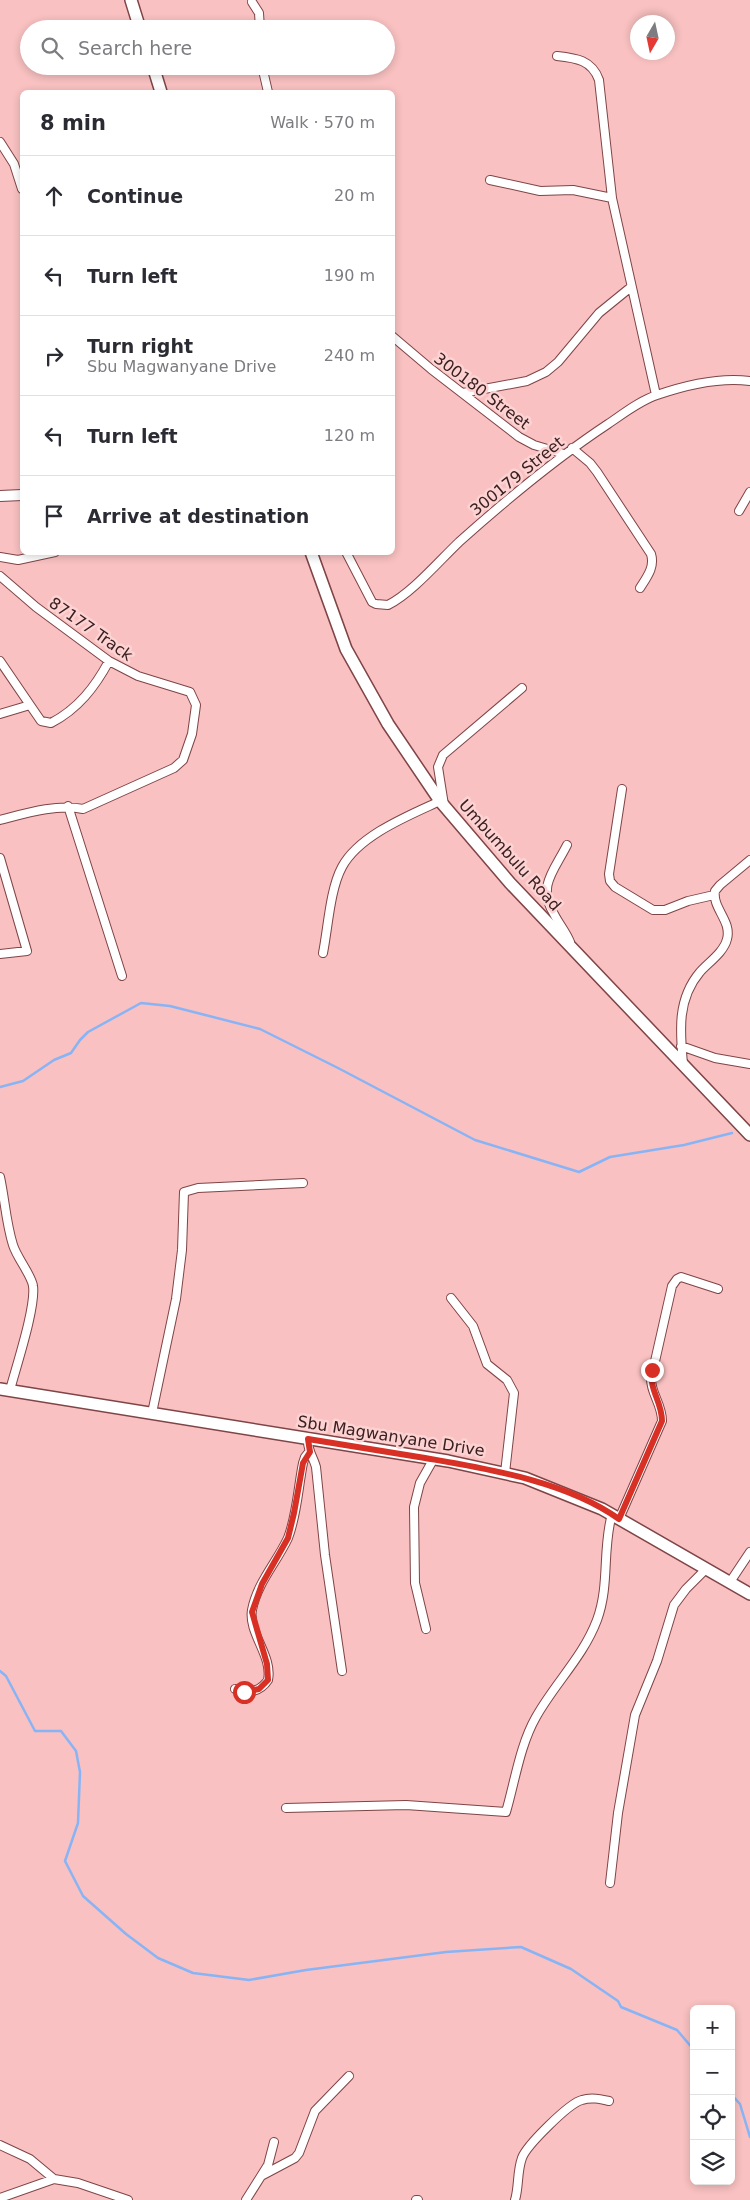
<!DOCTYPE html>
<meta charset="utf-8">
<style>
body{margin:0;font-family:"DejaVu Sans",sans-serif;background:#f2f2f3;color:#2b2b33}
.controls{position:absolute;right:15px;bottom:15px;display:grid;overflow:hidden;border-radius:8px;box-shadow:0 2px 8px #0003}
.controls button{width:45px;height:45px;display:grid;place-items:center;padding:0;border:0;border-bottom:1px solid #e1e1e2;background:#fff;color:#2b2b33;font:25px sans-serif}
.compass{position:absolute;left:630px;top:15px;width:45px;height:45px;border-radius:50%;background:#fff;box-shadow:0 2px 8px #0003;rotate:189deg}
.stop{position:absolute;width:15px;height:15px;margin:-11px;border:4px solid #d93025;border-radius:50%;background:#fff}
.stop.end{background:#d93025;border-color:#fff;box-shadow:0 1px 5px #0008}
.list{margin:0;padding:0;list-style:none}
h2{display:flex;justify-content:space-between;align-items:center;height:65px;margin:0;padding:0 20px;font-size:21px}
h2 small{font-size:16px;font-weight:400;color:#7c7c81}
.list li{display:grid;grid-template-columns:32px 1fr auto;gap:15px;align-items:center;box-sizing:border-box;height:80px;padding:0 20px;border-top:1px solid #e1e1e2}
.list b{display:block;font-size:19px;white-space:nowrap}
.list p{margin:0;font-size:16px;white-space:nowrap;color:#7c7c81}
.list em{font-size:16px;font-style:normal;color:#7c7c81}
.icon{flex:none;width:28px;height:28px;fill:none;stroke:currentColor;stroke-width:2;stroke-linecap:round;stroke-linejoin:round}
.map{position:relative;flex:none;width:750px;height:2200px;overflow:hidden}
.search{position:absolute;background:#fff;box-shadow:0 2px 8px #0003;left:20px;top:20px;width:375px;height:55px;display:flex;align-items:center;gap:12px;box-sizing:border-box;padding:0 18px;border-radius:28px;color:#7c7c81;font-size:19px}
.panel{position:absolute;background:#fff;box-shadow:0 2px 8px #0003;left:20px;top:90px;width:375px;height:465px;border-radius:8px}
.map>svg:first-child{display:block}
.lines{fill:none;stroke-linecap:round;stroke-linejoin:round}
.stream{stroke:#88b4f5;stroke-width:2.5}
.minor-casing{stroke:#7f4446;stroke-width:10}
.tertiary-casing{stroke:#7f4446;stroke-width:12}
.secondary-casing{stroke:#7f4446;stroke-width:14}
.minor{stroke:#fff;stroke-width:8}
.tertiary{stroke:#fff;stroke-width:10}
.secondary{stroke:#fff;stroke-width:11}
.route{stroke:#d93025;stroke-width:6}
.labels{text-anchor:middle;dominant-baseline:central;stroke-width:5;stroke-linejoin:round;paint-order:stroke}
.street-label{font-size:16px;fill:#3a2021;stroke:#fdd2d2}
</style>
<div class="map">
<svg width="750" height="2200" viewBox="0 0 750 2200">
<rect width="100%" height="100%" fill="#f9c1c1"/>
<g class="lines">
<path class="stream" d="M0 1087 23 1081 54 1060 71 1053 80 1040 88 1032 141 1003 170 1006 260 1029 338 1068 475 1140 579 1172 610 1157 684 1145 732 1133
M0 1671 6 1676 35 1731H61L76 1751 80 1772 78 1823 65 1861 83 1896 126 1934 158 1958 193 1973 249 1980 306 1970 446 1952 521 1947 571 1969 618 2001 621 2007 677 2030 694 2050
M731 2094 740 2104 750 2137"/>
<g class="minor-casing">
<path id="minor" d="M252 2 259 13 260 29
M557 56C576 58 592 60 599 80L612 198 656 395
M262 66 268 92
M0 142 14 164 22 189
M490 180 540 191 573 190 612 198
M392 336 431 369 519 437 534 445 564 454
M463 393 527 381 546 372 558 362 599 313 631 287
M572 448 590 463 597 472 651 554C655 567 647 577 640 588
M739 511 750 492
M346 552 372 602 376 604 388 605C412 593 439 561 459 542 506 500 555 459 608 424 623 414 639 401 657 395 686 385 719 377 750 381
M0 557 18 560 55 552
M0 576 36 607 109 661 138 676 190 692 196 705 192 734 183 760 174 768 83 809C56 804 27 813 0 820
M0 661 30 705
M0 714 30 705 41 721 51 723C78 709 95 687 109 661
M622 789 609 874 610 881 615 887 653 910H665L688 901 714 895
M444 805 438 767 443 755 522 688
M68 806 122 976
M567 845C554 871 537 886 554 914 559 924 566 932 570 942
M0 858 27 951 0 954
M323 953C328 928 330 889 342 867 359 835 410 815 440 801
M681 1046 715 1058 750 1064
M683 1064C680 1031 677 999 700 972 709 962 724 952 727 939 732 921 712 908 715 891L720 885 750 860
M0 1177C5 1200 6 1223 13 1245 17 1258 32 1276 33 1286 36 1307 16 1367 10 1390
M451 1298 473 1326 487 1364 507 1380 514 1393 505 1473
M152 1413 176 1299 182 1250 184 1192 198 1188 303 1183
M308 1439C307 1450 313 1456 316 1467L325 1555 342 1671
M619 1519 662 1421C662 1404 651 1394 651 1379L672 1286 677 1279 681 1277 718 1289
M730 1582 750 1552
M426 1629 415 1583 414 1507 420 1483 433 1460
M235 1689C248 1694 260 1692 268 1680 273 1656 248 1633 252 1610 257 1583 277 1562 288 1538 297 1515 298 1488 303 1463L305 1457 309 1452
M286 1808 406 1805 506 1812C515 1781 520 1745 536 1717 555 1683 583 1657 597 1620 610 1585 602 1549 612 1514
M610 1883 618 1813 635 1715 657 1661 674 1605 686 1589 706 1569
M0 2145 30 2159 54 2179
M263 2175 295 2158 299 2153 315 2111 349 2076
M0 2198 54 2179 78 2183 128 2200
M246 2200 268 2165 274 2142
M416 2200H418
M515 2200C519 2187 517 2171 522 2158 526 2146 569 2103 582 2100 591 2097 600 2099 609 2101"/>
</g>
<g class="tertiary-casing">
<path id="tertiary" d="M0 496 22 495"/>
</g>
<g class="secondary-casing">
<path id="secondary" d="M131 0 140 29
M153 66 161 92
M311 552 346 649 388 724 440 801 510 883 750 1135
M0 1389 448 1461 525 1478 602 1509 750 1594"/>
</g>
<use href="#minor" class="minor"/>
<use href="#tertiary" class="tertiary"/>
<use href="#secondary" class="secondary"/>
</g>
<g class="lines">
<path class="route" d="M244 1692 259 1689 268 1680 267 1664 252 1612 262 1584 288 1538 294 1513 303 1463 310 1452 308 1439C347 1445 386 1452 425 1458 488 1469 566 1481 619 1519L662 1421C662 1401 649 1391 652 1370"/>
</g>
<g class="labels">
<g class="street-label">
<text transform="translate(482 391) rotate(37)">300180 Street</text>
<text transform="translate(517 476) rotate(-39)">300179 Street</text>
<text transform="translate(91 629) rotate(35)">87177 Track</text>
<text transform="translate(510 855) rotate(48)">Umbumbulu Road</text>
<text transform="translate(391 1436) rotate(9)">Sbu Magwanyane Drive</text>
</g>
</g>
</svg>
<div class="controls">
<button>+</button>
<button>−</button>
<button><svg class="icon" aria-label="locate" viewBox="0 0 24 24"><circle cx="12" cy="12" r="6"/><path d="M12 2v4M12 18v4M2 12h4M18 12h4"/></svg></button>
<button><svg class="icon" aria-label="layers" viewBox="0 0 24 24"><path d="M12 4l9 5-9 5-9-5zM3 14l9 5 9-5"/></svg></button>
</div>
<svg class="compass" viewBox="-18 -18 36 36"><path d="M0-13l5 13h-10z" fill="#e53935"/><path d="M0 13l5-13h-10z" fill="#7c7c81"/></svg>
<div class="stop" style="left:244px;top:1692px"></div>
<div class="stop end" style="left:652px;top:1370px"></div>
<div class="search"><svg class="icon" aria-label="search" viewBox="0 0 24 24"><circle cx="10" cy="10" r="6"/><path d="M15 15l6 6"/></svg>Search here</div>
<section class="panel">
<h2>8 min<small>Walk · 570 m</small></h2>
<ul class="list">
<li><svg class="icon" aria-label="ahead" viewBox="0 0 24 24"><path d="M12 20V5M6 11l6-6 6 6"/></svg><div><b>Continue</b></div><em>20 m</em></li>
<li><svg class="icon" aria-label="left" viewBox="0 0 24 24"><path d="M17 20v-9H6M10 6l-5 5 5 5"/></svg><div><b>Turn left</b></div><em>190 m</em></li>
<li><svg class="icon" aria-label="right" viewBox="0 0 24 24"><path d="M7 20v-9h11M14 6l5 5-5 5"/></svg><div><b>Turn right</b><p>Sbu Magwanyane Drive</p></div><em>240 m</em></li>
<li><svg class="icon" aria-label="left" viewBox="0 0 24 24"><path d="M17 20v-9H6M10 6l-5 5 5 5"/></svg><div><b>Turn left</b></div><em>120 m</em></li>
<li><svg class="icon" aria-label="arrive" viewBox="0 0 24 24"><path d="M6 21V4h12l-3 4 3 4H6"/></svg><div><b>Arrive at destination</b></div></li>
</ul>
</section>
</div>
